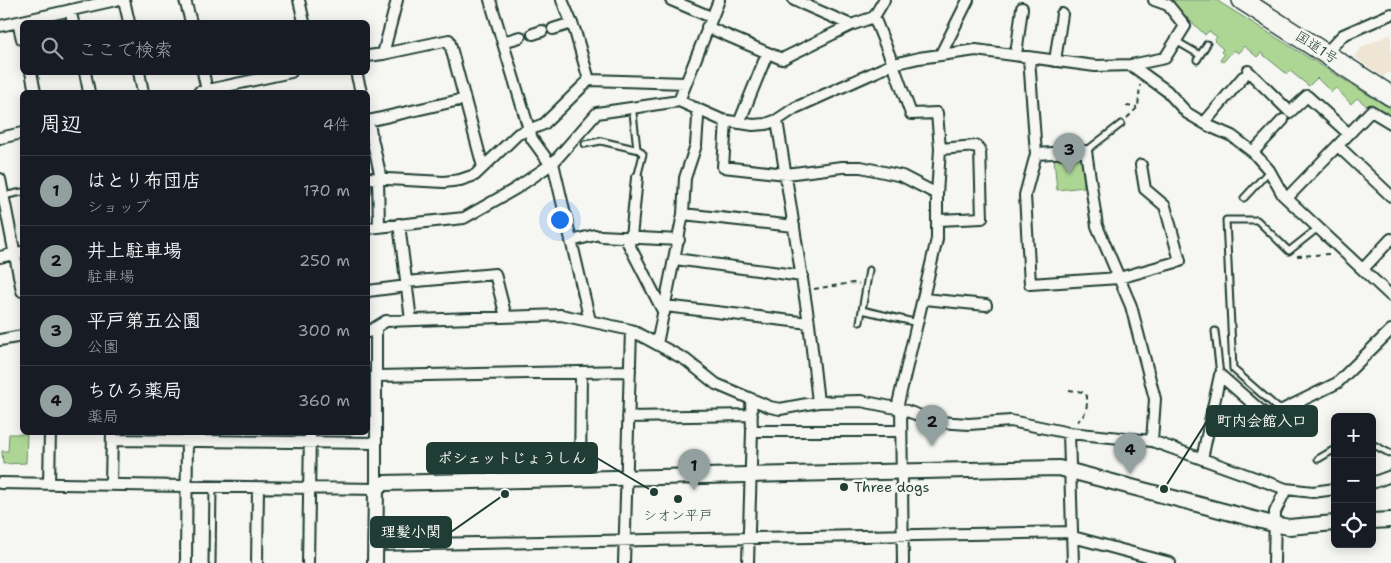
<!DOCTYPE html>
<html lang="ja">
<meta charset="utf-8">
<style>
body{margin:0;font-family:"Shantell Sans","Klee One",sans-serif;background:#20242c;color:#f1f3f6}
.controls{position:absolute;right:15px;bottom:15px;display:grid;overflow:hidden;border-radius:8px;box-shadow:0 2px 12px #0003}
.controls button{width:45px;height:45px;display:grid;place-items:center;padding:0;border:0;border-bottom:1px solid #363941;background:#171b24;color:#f1f3f6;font:25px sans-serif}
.you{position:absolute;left:559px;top:219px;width:18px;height:18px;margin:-12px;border:4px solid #fff;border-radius:50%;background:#1a73e8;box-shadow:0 0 0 8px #1a73e833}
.badge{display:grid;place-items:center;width:32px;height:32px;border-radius:50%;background:#92a19f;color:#111;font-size:16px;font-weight:700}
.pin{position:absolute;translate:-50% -41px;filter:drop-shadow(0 1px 2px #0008)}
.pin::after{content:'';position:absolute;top:26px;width:18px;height:15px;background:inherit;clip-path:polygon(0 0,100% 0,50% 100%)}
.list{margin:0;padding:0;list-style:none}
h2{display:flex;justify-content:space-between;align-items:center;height:65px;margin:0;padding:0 20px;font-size:21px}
h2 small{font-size:16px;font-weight:400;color:#9ea1a6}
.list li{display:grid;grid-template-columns:32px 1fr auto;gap:15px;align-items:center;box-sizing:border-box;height:70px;padding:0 20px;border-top:1px solid #363941}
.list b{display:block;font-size:19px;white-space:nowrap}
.list p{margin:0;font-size:16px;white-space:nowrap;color:#9ea1a6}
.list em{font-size:16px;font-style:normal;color:#9ea1a6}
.icon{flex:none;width:28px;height:28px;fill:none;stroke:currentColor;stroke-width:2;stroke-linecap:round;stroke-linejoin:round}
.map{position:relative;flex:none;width:1391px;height:563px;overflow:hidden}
.search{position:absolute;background:#171b24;box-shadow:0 2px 12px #0003;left:20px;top:20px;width:350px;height:55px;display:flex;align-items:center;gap:12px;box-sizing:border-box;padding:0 18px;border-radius:8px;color:#9ea1a6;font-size:19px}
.panel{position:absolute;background:#171b24;box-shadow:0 2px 12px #0003;left:20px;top:90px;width:350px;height:345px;border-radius:8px}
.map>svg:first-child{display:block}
.built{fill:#efe5d5}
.green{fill:#add694;stroke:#668a64}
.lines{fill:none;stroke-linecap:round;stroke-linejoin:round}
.lane-casing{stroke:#1f3d34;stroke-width:9}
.street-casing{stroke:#1f3d34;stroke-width:14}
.secondary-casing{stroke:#1f3d34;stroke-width:18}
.highway-casing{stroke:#1f3d34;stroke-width:22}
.path{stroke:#1f3d34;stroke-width:2;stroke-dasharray:5 4;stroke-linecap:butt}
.lane{stroke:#f6f6f2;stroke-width:5}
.street{stroke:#f6f6f2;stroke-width:10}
.secondary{stroke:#f6f6f2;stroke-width:14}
.highway{stroke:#f6f6f2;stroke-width:19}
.poi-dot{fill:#1f3d34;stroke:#f6f6f2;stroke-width:2}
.labels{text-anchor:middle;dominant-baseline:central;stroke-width:5;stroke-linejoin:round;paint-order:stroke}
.street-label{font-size:14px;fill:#1f3d34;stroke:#f6f6f2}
.poi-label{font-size:14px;fill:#1f3d34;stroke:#f6f6f2;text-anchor:start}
.leader{fill:none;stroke:#1f3d34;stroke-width:2}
.callout-dot{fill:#1f3d34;stroke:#f6f6f2;stroke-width:2}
.callout{fill:#1f3d34;stroke:#1f3d34;stroke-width:2}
.callout-label{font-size:15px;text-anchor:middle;font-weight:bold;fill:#fff}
</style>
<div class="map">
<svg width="1391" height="563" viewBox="0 0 1391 563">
<rect width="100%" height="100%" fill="#f6f6f2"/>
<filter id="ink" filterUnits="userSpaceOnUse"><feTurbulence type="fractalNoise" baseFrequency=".02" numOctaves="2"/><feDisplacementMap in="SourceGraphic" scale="10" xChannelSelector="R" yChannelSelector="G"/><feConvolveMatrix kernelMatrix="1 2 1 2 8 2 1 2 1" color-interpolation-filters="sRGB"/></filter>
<g filter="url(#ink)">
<path class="built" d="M1391 34V71L1383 77 1354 57 1362 47Z"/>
<path class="green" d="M1165 0H1216L1391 109V120L1368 107 1357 98 1351 104 1336 88 1331 92 1317 78 1309 86 1290 71 1287 74 1261 53 1257 57 1244 46 1238 53 1234 50 1223 62 1220 60 1224 55 1221 52 1223 49 1214 41 1217 37 1209 31 1205 35 1171 2Z
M1078 156 1082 160 1084 187 1057 190 1054 159Z
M9 434H27L26 463 3 464 2 451H8Z"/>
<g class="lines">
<g class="lane-casing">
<path id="lane" d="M1176 41 1200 55
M1197 60 1207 44
M633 113 637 149
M585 144 601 141 639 150 643 154 637 178
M1086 151 1121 124
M3 196 22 192
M1244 198 1269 171
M862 310 918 323
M860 322 869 270
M1215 331 1220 375
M1280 410 1233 369 1226 220H1257L1289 251 1318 228
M1372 444 1391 454
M1318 459 1335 449
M212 563 213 487"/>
</g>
<g class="street-casing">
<path id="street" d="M124 0 129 22
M185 0 191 22
M299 0 304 22
M490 0 532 139 551 165
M562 0 575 31 589 80
M671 0 711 17
M794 0 851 25
M70 10 73 22
M874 17 893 64 911 114 937 113 940 149 937 194V239L897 408
M18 22 22 39
M0 26 116 0
M707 27 782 59 851 25 874 17 884 0
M553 29 572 23
M533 34 542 31
M503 42 520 37
M1326 53 1343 35 1391 14
M383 54 449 40 483 167
M941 54 968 0
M1016 55 1022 8
M368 56 383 54 397 0
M1029 58 1036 154 1025 195 1030 284 1119 278 1180 261 1165 206 1145 189 1141 165
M1055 61 1062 14
M1131 65 1167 91 1187 113 1209 126 1232 136 1253 152 1269 170 1283 195 1391 296
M1248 71 1290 112 1307 96 1349 134
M31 72 35 92
M85 72 89 92
M139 72 143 92
M203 72 207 91
M356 72 361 92
M199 92 291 72
M679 101 719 0
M368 120 381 178
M777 120 809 323 818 402
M368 121 464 99
M726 121 723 167 786 174 842 167H861L902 176 937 194
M739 123 767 54
M1204 123 1243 77
M0 138 22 133
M1338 146 1391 196
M1253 152 1283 120
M1036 154 1086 151 1097 226 1131 306 1155 399 1152 441
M553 163 590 321
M368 178 444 182 460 180 475 175 518 134 544 124 589 80 686 83
M378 178 379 226
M0 179 22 291
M1287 198 1371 111 1391 123
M683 214 794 226
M938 220 982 218 980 150 976 146 940 149
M399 224 411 320
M368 228 464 218 515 189 553 163 597 113 679 101 722 120 753 125 766 124 777 120 795 108 893 64 919 58 976 50 1095 66 1131 65 1165 58 1185 26 1168 5 1154 0
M601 236 679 240
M625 237 664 313
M631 237 637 178
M571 241 595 235
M0 257 22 252
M675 259 802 276
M1363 269 1391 239
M406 282 495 274 506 317
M368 291 407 286
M924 299 986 305
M665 306 809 323
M368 332 386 321 561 315 631 330 686 360 716 384 770 407 780 409 818 402 861 401 901 409 938 422 969 424 1011 421 1069 433 1152 441 1286 489 1313 492 1335 489
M0 340 22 336
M657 344 683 214 685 178 696 145 698 118 696 108
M377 376 630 371
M901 409 903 563
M628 417 752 415
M752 431H901
M1069 433 1073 563
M112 440 376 443
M1202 459 1220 375 1268 417 1337 383 1391 330
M580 479 581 372
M0 483 376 489V327
M1372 483 1391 476
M49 484 50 432
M111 484 112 432
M1073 537 1170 563
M375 545 1072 532
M186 563 187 432
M257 563 258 488
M308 563 310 432
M624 563 631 330
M748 563 752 431 751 400
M1274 563 1275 512 1286 489"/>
</g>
<g class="secondary-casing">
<path id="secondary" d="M1372 521 1391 520
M375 563 376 489 384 483 1059 468 1273 524 1289 527 1335 523"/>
</g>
<g class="highway-casing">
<path id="highway" d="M1242 0 1391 96"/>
</g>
<path class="path" d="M1126 106 1137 107
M1127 118 1138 107 1140 85
M1297 256 1330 254
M814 289 852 283 859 284
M1069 390 1083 392 1087 396C1087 408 1087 414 1077 422"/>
<use href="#lane" class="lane"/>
<use href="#street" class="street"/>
<use href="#secondary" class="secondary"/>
<use href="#highway" class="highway"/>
</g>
</g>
<g class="poi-dot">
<circle cx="844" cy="487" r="5"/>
<circle cx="678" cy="499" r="5"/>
</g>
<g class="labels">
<g class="street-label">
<text transform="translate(1317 47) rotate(33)">国道1号</text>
</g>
<g class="poi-label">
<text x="854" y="487">Three dogs</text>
<text x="678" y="515" text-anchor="middle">シオン平戸</text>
</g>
</g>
<path class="leader" d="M1164 489L1207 421M654 492L597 458M505 494L451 532"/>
<g class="callout-dot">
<circle cx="1164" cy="489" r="5"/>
<circle cx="654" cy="492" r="5"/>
<circle cx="505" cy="494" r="5"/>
</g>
<g class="callout">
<rect x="1207" y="406" width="110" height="30" rx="5"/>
<rect x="427" y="443" width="170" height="30" rx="5"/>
<rect x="371" y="517" width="80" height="30" rx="5"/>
</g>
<g class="callout-label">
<text x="1262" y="426">町内会館入口</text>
<text x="512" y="463">ポシェットじょうしん</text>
<text x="411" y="537">理髪小関</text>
</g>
</svg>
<div class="controls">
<button>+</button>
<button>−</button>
<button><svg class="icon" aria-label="locate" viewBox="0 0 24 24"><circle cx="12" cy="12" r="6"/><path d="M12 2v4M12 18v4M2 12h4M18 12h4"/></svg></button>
</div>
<div class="you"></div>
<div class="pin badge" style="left:694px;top:490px">1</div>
<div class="pin badge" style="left:932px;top:446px">2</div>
<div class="pin badge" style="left:1069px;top:174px">3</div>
<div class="pin badge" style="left:1130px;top:474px">4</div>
<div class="search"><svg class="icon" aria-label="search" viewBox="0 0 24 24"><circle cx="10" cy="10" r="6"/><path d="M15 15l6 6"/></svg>ここで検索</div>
<section class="panel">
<h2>周辺<small>4件</small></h2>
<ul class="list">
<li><span class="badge">1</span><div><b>はとり布団店</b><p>ショップ</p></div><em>170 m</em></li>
<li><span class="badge">2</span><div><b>井上駐車場</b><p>駐車場</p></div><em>250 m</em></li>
<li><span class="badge">3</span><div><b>平戸第五公園</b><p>公園</p></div><em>300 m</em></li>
<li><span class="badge">4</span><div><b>ちひろ薬局</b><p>薬局</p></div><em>360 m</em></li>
</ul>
</section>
</div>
